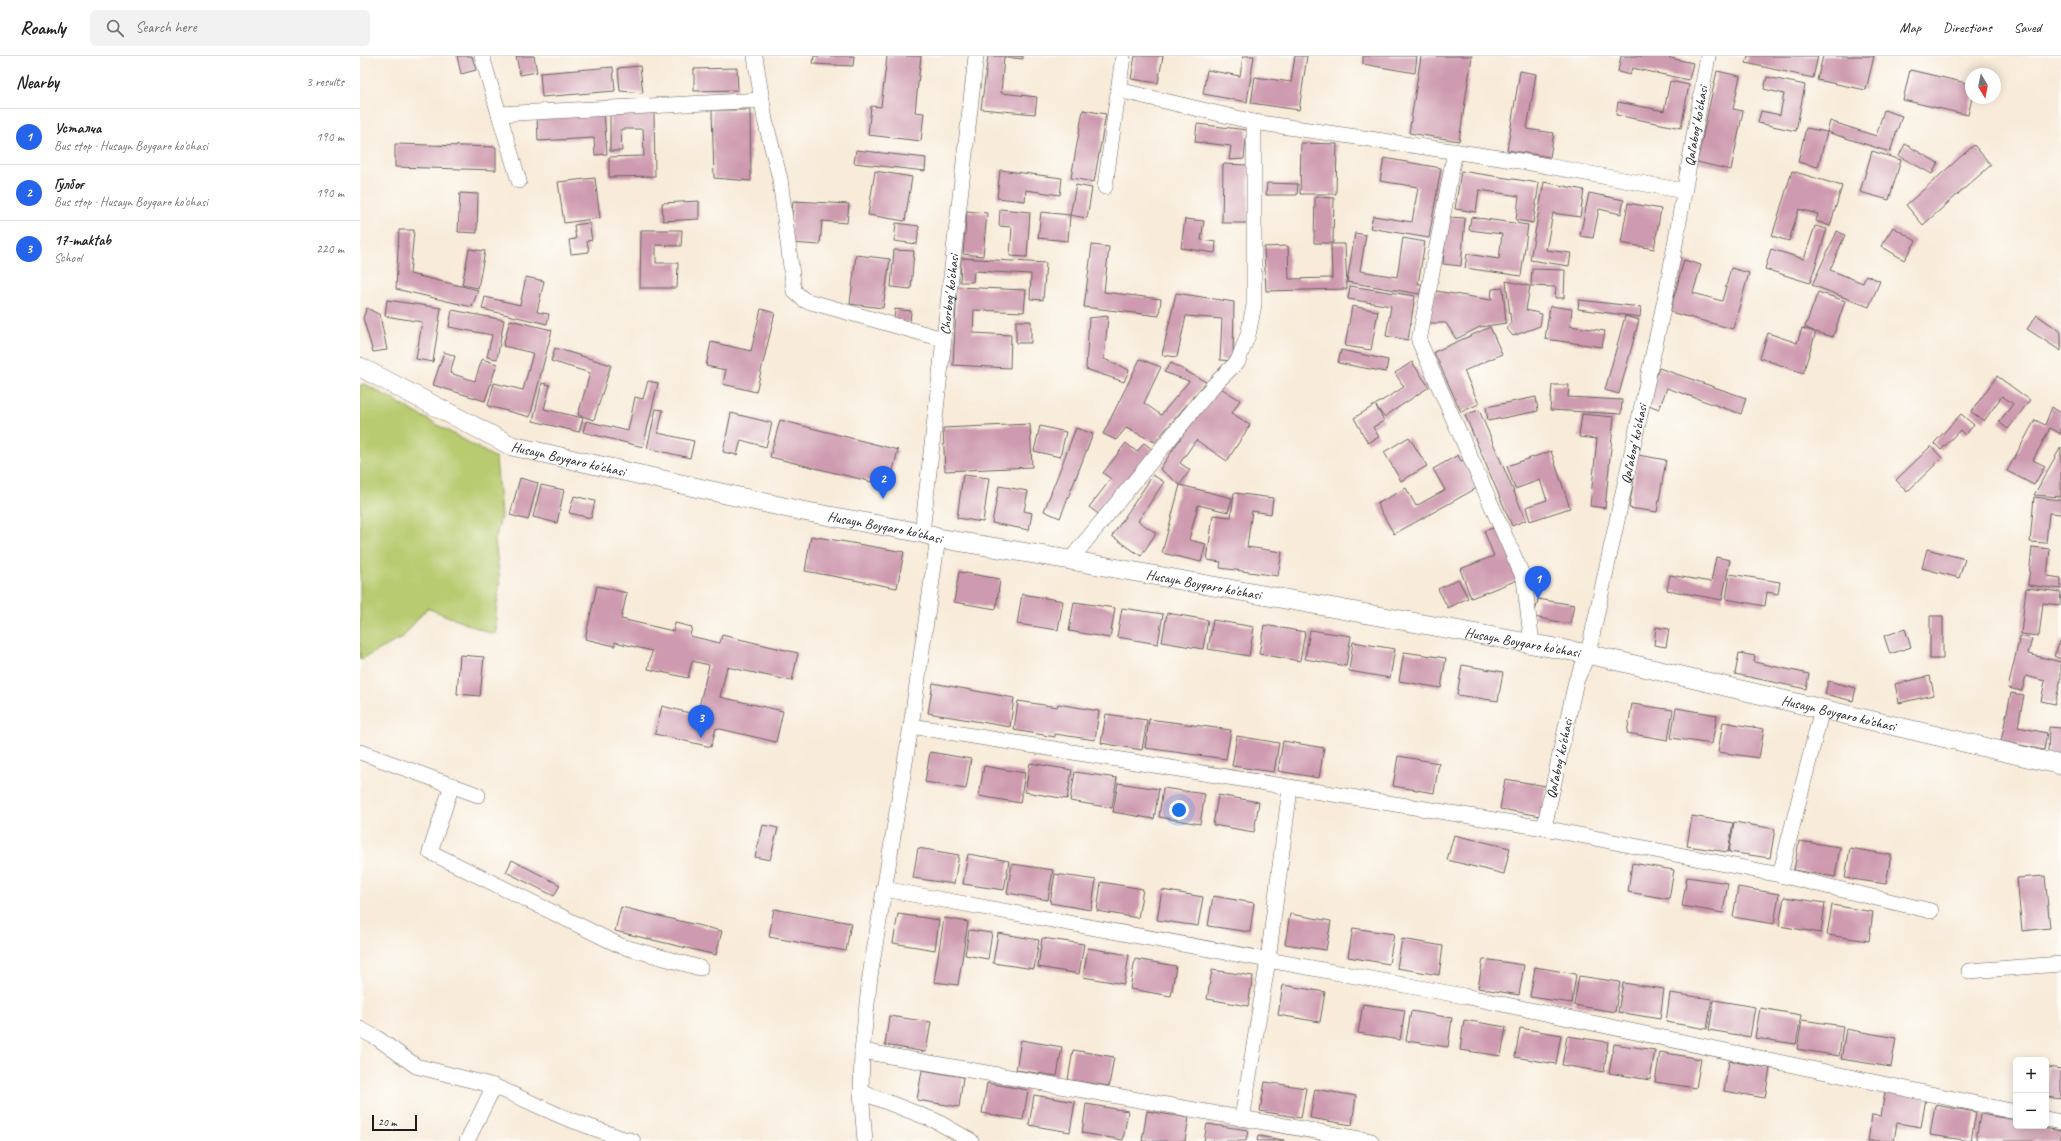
<!DOCTYPE html>
<meta charset="utf-8">
<style>
body{margin:0;font-family:Caveat,sans-serif;background:#f2f2f2;color:#202124}
.controls{position:absolute;right:12px;bottom:12px;display:grid;overflow:hidden;border-radius:6px;box-shadow:0 2px 10px #0003}
.controls button{width:36px;height:36px;display:grid;place-items:center;padding:0;border:0;border-bottom:1px solid #e0e0e0;background:#fff;color:#202124;font:20px sans-serif}
.compass{position:absolute;left:1605px;top:12px;width:36px;height:36px;border-radius:50%;background:#fff;box-shadow:0 2px 10px #0003;rotate:170deg}
.scale{position:absolute;left:12px;bottom:10px;width:45px;box-sizing:border-box;padding-left:4px;border:2px solid #1c1c1c;border-top:0;font-size:11px;line-height:14px;white-space:nowrap;color:#1c1c1c;-webkit-text-stroke:3px #fdfcf7;paint-order:stroke}
.you{position:absolute;left:819px;top:754px;width:14px;height:14px;margin:-10px;border:3px solid #fff;border-radius:50%;background:#1a73e8;box-shadow:0 0 0 6px #1a73e833}
.badge{display:grid;place-items:center;width:26px;height:26px;border-radius:50%;background:#2563eb;color:#fff;font-size:13px;font-weight:700}
.pin{position:absolute;translate:-50% -33px;filter:drop-shadow(0 1px 2px #0008)}
.pin::after{content:'';position:absolute;top:21px;width:14px;height:12px;background:inherit;clip-path:polygon(0 0,100% 0,50% 100%)}
.list{margin:0;padding:0;list-style:none}
h2{display:flex;justify-content:space-between;align-items:center;height:52px;margin:0;padding:0 16px;font-size:17px}
h2 small{font-size:13px;font-weight:400;color:#757577}
.list li{display:grid;grid-template-columns:26px 1fr auto;gap:12px;align-items:center;box-sizing:border-box;height:56px;padding:0 16px;border-top:1px solid #e0e0e0}
.list b{display:block;font-size:15px;white-space:nowrap}
.list p{margin:0;font-size:13px;white-space:nowrap;color:#757577}
.list em{font-size:13px;font-style:normal;color:#757577}
.icon{flex:none;width:22px;height:22px;fill:none;stroke:currentColor;stroke-width:2;stroke-linecap:round;stroke-linejoin:round}
.map{position:relative;flex:none;width:1701px;height:1085px;overflow:hidden}
header{display:flex;align-items:center;gap:24px;box-sizing:border-box;height:56px;padding:0 20px;background:#fff;border-bottom:1px solid #e0e0e0}
header strong{font-size:19px}
nav{display:flex;gap:22px;margin-inline-start:auto;font-size:14px}
.search{width:280px;height:36px;background:#f2f2f2;display:flex;align-items:center;gap:10px;box-sizing:border-box;padding:0 14px;border-radius:6px;color:#757577;font-size:15px}
main{display:flex}
aside{flex:1;background:#fff}
.map>svg:first-child{display:block}
.green{fill:#b8cb6f;stroke:#6a7446}
.building{fill:#ce9aaf}
.lines{fill:none;stroke-linecap:round;stroke-linejoin:round}
.minor-casing{stroke:#69645e;stroke-width:16}
.major-casing{stroke:#69645e;stroke-width:20}
.minor{stroke:#fff;stroke-width:15}
.major{stroke:#fff;stroke-width:19}
.labels{text-anchor:middle;dominant-baseline:central;stroke-width:3;stroke-linejoin:round;paint-order:stroke}
.street-label{font-size:14px;fill:#1c1c1c;stroke:#fdfcf7}
</style>
<header>
<strong>Roamly</strong>
<div class="search"><svg class="icon" aria-label="search" viewBox="0 0 24 24"><circle cx="10" cy="10" r="6"/><path d="M15 15l6 6"/></svg>Search here</div>
<nav><a>Map</a><a>Directions</a><a>Saved</a></nav>
</header>
<main>
<aside>
<h2>Nearby<small>3 results</small></h2>
<ul class="list">
<li><span class="badge">1</span><div><b>Усталча</b><p>Bus stop · Husayn Boyqaro ko'chasi</p></div><em>190 m</em></li>
<li><span class="badge">2</span><div><b>Гулбоғ</b><p>Bus stop · Husayn Boyqaro ko'chasi</p></div><em>190 m</em></li>
<li><span class="badge">3</span><div><b>17-maktab</b><p>School</p></div><em>220 m</em></li>
</ul>
</aside>
<div class="map">
<svg width="1701" height="1085" viewBox="0 0 1701 1085">
<rect width="100%" height="100%" fill="#fdfcf7"/>
<filter id="ink" filterUnits="userSpaceOnUse"><feTurbulence type="fractalNoise" baseFrequency=".025" numOctaves="2"/><feDisplacementMap in="SourceGraphic" scale="8" xChannelSelector="R" yChannelSelector="G"/><feConvolveMatrix kernelMatrix="1 2 1 2 8 2 1 2 1" color-interpolation-filters="sRGB"/></filter>
<filter id="wash" filterUnits="userSpaceOnUse"><feTurbulence type="fractalNoise" baseFrequency=".012" numOctaves="4" result="noise"/><feDisplacementMap in="SourceGraphic" scale="16" xChannelSelector="R" yChannelSelector="G"/><feGaussianBlur stdDeviation="0.9" result="paint"/><feColorMatrix in="noise" values="0 0 0 0 0 0 0 0 0 0 0 0 0 0 0 0 0 1.4 0 .05"/><feComposite in="paint" operator="in"/></filter>
<g filter="url(#wash)">
<rect width="100%" height="100%" fill="#f8ebd9"/>
<path class="green" d="M5 328 136 402 141 460 135 485 140 526 136 557V578L127 576 67 552 42 582 0 604V329Z"/>
<g id="blocks">
<path class="building" d="M97 0H112L116 14 101 18Z
M156 0H174L177 16 160 19Z
M454 0H494L493 10 453 8Z
M527 0H561L555 56 564 57 561 85 508 79 511 50 521 51Z
M628 0H663V3L644 1 641 37 677 41 675 58 621 53Z
M775 0H803L798 27 771 23Z
M883 0H894L887 46 843 38 847 14 880 20Z
M935 0H947L939 54 891 47 895 21 931 26Z
M1003 0H1057L1055 17 1003 8Z
M1061 0H1112L1099 85 1049 77Z
M1261 0H1302L1333 7 1329 24 1272 12 1270 19 1258 16Z
M1388 0H1458L1453 22 1386 7Z
M1463 0H1514L1506 34 1457 24Z
M280 10 283 37 260 35 258 12Z
M253 11 255 35 182 41 180 17Z
M377 12 378 34 334 35V13Z
M1550 14 1611 28 1612 42 1608 59 1543 44Z
M1160 15 1176 18 1167 73 1194 77 1190 101 1147 94Z
M1357 15 1380 20 1373 53 1383 55 1371 114 1337 106Z
M1407 21 1445 29 1436 75 1398 67 1401 55 1420 59 1424 38 1404 33Z
M1310 25 1329 29 1321 72 1256 59 1258 46 1304 55Z
M352 54H390L391 125 354 122Z
M723 54 746 58 734 126 711 122Z
M1524 54 1542 60 1530 96 1467 76 1470 65 1516 80Z
M244 57 247 98 235 99 234 82 178 85 177 61Z
M250 57H294L295 120 249 121V101L284 100 283 73H261L262 95H250Z
M837 68 887 74 884 103 869 104 871 90 835 86Z
M1446 72 1467 76 1458 111 1438 106Z
M941 87 977 88 976 138H940Z
M35 88 136 91V114L35 111Z
M1545 88 1578 107 1572 118 1539 100Z
M1614 89 1631 109 1563 169 1546 149Z
M496 94 566 102 565 115 494 107Z
M1512 95 1541 104 1529 144 1500 136Z
M1024 102 1081 112 1069 182 1010 172 1013 160 1052 166 1058 131 1020 125Z
M863 108 889 109 888 167H862Z
M640 114 702 122 700 139 666 134 665 145 637 142Z
M515 115 552 121 545 165 508 159Z
M1101 115 1179 127 1173 167 1156 164 1159 140 1119 134 1116 156 1095 153Z
M1432 115 1482 130 1470 170 1456 165 1458 158 1439 153 1429 185 1412 180Z
M235 122 240 162 204 167 198 126Z
M1184 126 1224 134 1220 161 1193 157 1186 194 1211 197 1209 210 1170 204Z
M907 127 938 128 937 139H906Z
M716 129 732 132 727 162 710 159Z
M100 137 118 138 117 177 98 176Z
M1229 137 1264 144 1261 158 1239 153 1233 182 1220 180Z
M955 141 974 142 973 187H954Z
M339 145V163L303 165 302 147Z
M433 145 489 148 487 167 462 165 460 189 430 187Z
M1268 147 1301 153 1294 193 1261 187Z
M640 153 670 156 667 201 650 200 652 171 639 170Z
M607 155 627 157 623 200 603 198Z
M681 156 710 159 708 185 678 182Z
M1087 161 1105 162 1101 210 1083 208Z
M1111 161 1168 169 1161 220 1105 212 1107 198 1139 203 1142 178 1109 174Z
M825 163 844 165 841 184 856 186 855 197 821 192Z
M229 167 232 184 227 185 229 196 211 198 209 184 216 183 214 169Z
M536 167 559 170 557 188 534 185Z
M1455 170 1467 173 1450 227 1405 213 1411 193 1444 203Z
M1533 171 1556 185 1544 204 1521 190Z
M39 174H54L50 218 118 234 112 251 36 233Z
M281 174H322L321 190 296 189V207H318L317 232H280Z
M1477 175 1485 179 1470 214 1503 227 1506 219 1520 225 1509 251 1452 229Z
M995 177 1006 179 1000 215 1037 221 1043 182 1065 186 1058 228H1062L1060 238 987 226Z
M971 188H985L987 233 906 235 904 191 928 190 929 223 972 222Z
M732 189 749 191 744 236 801 243 799 260 724 251Z
M109 193 125 195 118 232 102 229Z
M534 194 554 195 551 233 531 231Z
M496 199 530 203 523 252 490 248Z
M601 202 686 207 683 244 670 243 671 218 614 215 613 226H600Z
M1324 204 1341 209 1333 237 1362 245 1371 212 1389 217 1373 273 1310 256Z
M1172 213 1205 214 1204 242H1195L1196 231 1171 230Z
M166 221 184 225 177 256 189 258 187 268 122 253 125 241 160 249Z
M1146 225 1170 230 1166 254 1182 258 1180 270 1153 280 1147 273 1151 267Z
M990 230 1055 240 1048 284 1026 280 1031 250 988 243Z
M597 231 666 234 664 256 614 254 613 277 651 279 650 312 593 309Z
M1143 232 1146 267 1120 271 1096 283 1086 267H1068L1076 235 1131 244 1132 233Z
M1458 236 1485 245 1473 281 1456 276 1443 317 1400 302 1408 277 1437 287 1442 272 1455 276 1445 271Z
M816 237 874 246 873 305 860 304 862 263 826 260 817 301 802 299Z
M27 244 81 252 73 306 56 303 62 266 25 260Z
M1219 244 1281 251 1280 261 1218 253Z
M992 250 1018 255 1011 294 985 290Z
M1190 250 1212 253 1210 270 1245 275 1242 291 1185 283Z
M7 252 20 259 27 294 13 296 3 262Z
M401 253 415 257 396 336 363 328 366 314 346 310 351 286 391 295Z
M535 253 551 255 550 267 534 265Z
M92 254 144 264 137 303 127 301 132 279 89 271Z
M1677 259 1701 276V295L1667 273Z
M748 260 744 303 769 314 764 326 726 313 729 262Z
M1265 260 1279 264 1259 338 1245 334Z
M150 264 192 274 170 361 128 350 134 327 163 334 173 297 143 290Z
M656 265H671V287H656Z
M1130 271 1142 298 1104 315 1119 348 1101 356 1074 296Z
M195 292 251 309 234 364 218 359 230 317 191 305Z
M981 294 1028 304 1026 316 978 307Z
M84 296 95 300 90 317 115 325 122 303 137 308 125 345 73 329Z
M780 303 801 311 784 347 801 359 829 325 804 316 811 307 846 326 795 386 766 372 756 384 743 378Z
M1052 306 1069 331 1024 361 1016 350 1024 365 1013 371 1019 381 1008 387 994 362 1044 331 1035 317Z
M1299 312 1386 342 1381 358 1307 332 1299 353 1286 348Z
M1637 320 1670 344 1648 373 1639 366 1653 348 1642 340 1624 365 1611 356Z
M288 325 298 327 283 391 223 376 226 365 268 375 275 341 283 343Z
M182 327 190 329 184 353 223 362 219 376 173 365Z
M856 329 880 344 872 357 890 369 867 405 836 384 820 407 830 414 820 429 800 413Z
M1192 329H1209L1208 341 1262 344 1261 358 1190 354Z
M1176 341 1178 355 1128 365 1126 351Z
M1692 351 1701 357V378L1690 372 1673 404 1685 410 1674 429 1647 415 1675 364 1685 369Z
M296 353 303 354 298 377 334 385 330 402 287 392Z
M1119 354 1166 464 1152 470 1105 359Z
M371 357 412 367 406 391 381 384 377 399 363 396Z
M1222 358 1254 361 1245 452 1230 450 1237 383 1219 381Z
M1601 358 1614 369 1605 379 1600 374 1581 394 1574 387Z
M420 364 538 394 529 430 410 401Z
M670 368 672 411 585 415 583 372Z
M680 370 706 376 700 401 674 395Z
M716 372 733 378 700 462 684 455Z
M1049 381 1067 410 1041 425 1024 396Z
M766 387 777 396 784 387 793 394 741 460 729 451 751 423 743 417Z
M1571 390 1582 402 1547 436 1536 424Z
M1701 391V441L1674 439 1689 412Z
M1191 395 1210 452 1170 465 1166 451 1187 444 1180 424 1155 433 1147 410Z
M1098 399 1101 405 1107 402 1115 417 1110 420 1117 432 1034 478 1017 448 1046 432 1056 450 1085 434 1073 413Z
M1278 399 1306 404 1297 456 1269 452Z
M603 419 629 422 623 466 597 462Z
M793 419 804 426 778 465 796 477 781 500 752 480Z
M160 422 178 427 168 464 150 459Z
M181 429 204 434 197 467 173 461Z
M820 429 872 442 868 456 838 449 829 484 846 488 841 506 802 497Z
M639 430 668 435 664 455 672 457 669 474 632 467Z
M874 437 913 442 911 458 892 455 887 491 922 496 918 520 860 512 861 506 847 504 853 459 871 461Z
M214 440 235 445 231 462 209 457Z
M1674 441 1701 444V458L1689 457 1686 487 1670 486Z
M1139 470 1160 523 1111 542 1100 513 1134 500 1124 475Z
M451 480 544 496 537 532 445 515Z
M1672 491 1690 493 1687 520 1701 522V533L1668 529Z
M1567 493 1605 503 1599 522 1562 512Z
M1356 501 1370 504 1362 544 1307 534 1310 519 1351 526Z
M599 516 640 523 636 553 594 546Z
M1370 518 1420 526 1418 538 1407 536 1405 550 1366 543Z
M1098 523 1108 542 1088 552 1078 533Z
M237 530 267 537 261 563 313 575 315 567 332 571 330 580 360 587 362 579 438 597 432 625 367 611 360 641 423 655 416 686 356 672 351 691 295 678 302 650 337 659 349 609 332 605 328 622 288 613 292 595 255 586V590L225 583Z
M1666 532 1701 536 1700 549 1683 547 1679 580 1661 578Z
M662 538 703 545 698 574 657 568Z
M1178 543 1214 549 1210 568 1174 561Z
M714 546 755 552 750 582 709 575Z
M762 552 803 558 798 588 757 581Z
M807 557 848 564 843 593 802 586Z
M1570 560H1583V603H1570Z
M853 564 894 571 889 600 848 593Z
M904 569 945 576 940 605 899 598Z
M1296 571 1309 573 1306 591 1294 589Z
M1545 573 1551 591 1530 598 1524 580Z
M950 574 991 580 986 610 945 603Z
M1660 580 1672 583 1668 598 1701 606V622L1695 648 1681 645 1685 625 1666 620 1662 635 1648 632Z
M1701 583V603L1694 600Z
M993 586 1035 593 1030 622 989 615Z
M1044 596 1086 602 1081 632 1039 625Z
M1379 597 1395 600 1394 606 1449 618 1446 633 1375 618Z
M100 599 124 601 120 640 97 638Z
M1102 609 1143 616 1138 645 1097 639Z
M1570 620 1574 639 1539 647 1535 628Z
M1468 625 1496 632 1493 645 1465 638Z
M573 627 654 642 650 671 568 657Z
M1651 637 1664 639 1658 671 1687 677 1684 694 1641 685Z
M658 645 697 651 698 648 739 655 735 684 695 678V681L654 674Z
M1272 648 1313 654 1308 684 1267 677Z
M1316 652 1357 659 1352 688 1311 682Z
M746 658 787 664 782 694 741 687Z
M789 663 871 674 866 703 785 692Z
M1363 666 1404 673 1399 702 1358 696Z
M1689 671 1701 672V699L1688 698Z
M877 680 919 687 914 716 872 710Z
M923 685 964 692 959 722 918 715Z
M570 696 611 703 606 733 565 726Z
M1038 700 1079 707 1074 737 1033 730Z
M670 707 712 714 707 743 665 736Z
M624 710 665 717 660 747 619 740Z
M715 716 757 722 752 752 710 745Z
M1145 723 1186 730 1181 760 1140 753Z
M758 727 799 733 794 763 753 756Z
M803 732 845 738 840 768 799 761Z
M858 739 899 746 894 776 853 769Z
M1332 760 1373 767 1368 796 1327 790Z
M1374 766 1415 773 1410 802 1369 796Z
M403 769 418 772 410 804 395 801Z
M1094 779 1150 792 1144 818 1087 804Z
M1439 785 1480 791 1475 821 1434 814Z
M558 792 599 799 594 828 553 822Z
M1490 792 1531 799 1526 828 1485 822Z
M608 798 649 805 644 834 603 828Z
M152 804 200 829 194 840 146 816Z
M1272 807 1314 814 1309 843 1268 836Z
M652 808 693 814 688 844 647 837Z
M695 818 736 824 731 854 690 847Z
M1685 820 1690 872 1662 875 1657 822Z
M1327 821 1368 827 1363 857 1322 850Z
M741 826 783 833 778 862 737 855Z
M1378 831 1419 838 1414 868 1373 861Z
M802 834 843 841 838 870 797 864Z
M853 840 894 847 890 876 848 870Z
M1424 841 1465 847 1461 877 1419 870Z
M1472 849 1513 856 1509 885 1467 879Z
M261 851 362 875 356 899 255 875Z
M414 853 491 867 486 895 409 881Z
M538 858 579 864 575 894 533 887Z
M930 858 971 865 966 894 925 888Z
M584 862 608 866 598 929 574 926Z
M993 872 1034 878 1029 908 988 901Z
M609 874 632 877 628 903 605 899Z
M638 877 679 884 674 913 633 907Z
M682 882 724 888 719 918 678 911Z
M1042 883 1083 890 1079 919 1037 912Z
M728 892 769 899 764 928 723 921Z
M775 903 816 910 811 940 770 933Z
M1123 903 1164 909 1159 939 1118 932Z
M1175 911 1216 918 1212 947 1170 941Z
M852 914 893 920 888 950 847 943Z
M1219 920 1260 926 1255 956 1214 949Z
M1263 927 1304 933 1300 963 1258 956Z
M923 929 965 936 960 966 918 959Z
M1310 937 1352 943 1347 973 1306 966Z
M1354 944 1395 951 1390 981 1349 974Z
M1003 948 1045 954 1040 984 998 977Z
M1400 952 1441 959 1436 988 1395 982Z
M1051 955 1092 962 1088 991 1046 985Z
M529 960 571 966 566 996 525 989Z
M1104 964 1146 971 1141 1000 1100 994Z
M1442 964 1483 970 1479 1000 1437 993Z
M1160 972 1201 979 1196 1008 1155 1001Z
M1486 973 1536 982 1531 1011 1481 1003Z
M1207 980 1248 986 1244 1016 1202 1009Z
M661 984 702 991 697 1020 656 1014Z
M1254 988 1295 994 1290 1024 1249 1017Z
M713 994 754 1001 749 1030 708 1024Z
M1300 996 1341 1003 1336 1032 1295 1026Z
M1369 1005 1410 1012 1405 1042 1364 1035Z
M1688 1011 1701 1013V1043L1686 1041Z
M562 1014 603 1021 599 1051 557 1044Z
M905 1026 946 1032 941 1062 900 1055Z
M627 1027 668 1034 663 1064 622 1057Z
M955 1033 996 1040 992 1069 950 1062Z
M1525 1035 1566 1042 1561 1071 1537 1067 1534 1085H1508L1512 1059 1521 1060Z
M674 1039 715 1046 710 1076 669 1069Z
M726 1048 768 1055 763 1084 722 1077Z
M1575 1049 1616 1056 1611 1085 1570 1079Z
M787 1055 829 1062 825 1085H782Z
M1620 1058 1656 1064V1070H1671L1701 1075 1699 1085H1616Z
M847 1068 888 1074 886 1085H844Z
M898 1080 924 1084V1085H897Z"/>
</g>
</g>
<g filter="url(#ink)">
<use href="#blocks" fill-opacity="0" stroke="#69645e" stroke-width="1"/>
<g class="lines">
<g class="minor-casing">
<g id="minor">
<path d="M122 0 139 58 402 44"/>
<path d="M395 0 405 64 420 123 434 235 444 244 583 283"/>
<path d="M758 34 894 66 1160 105 1324 135"/>
<path d="M139 58 159 125"/>
<path d="M1095 95 1059 285 1164 523 1172 588"/>
<path d="M745 131 763 0"/>
<path id="s1" d="M562 477 616 0"/>
<path d="M710 504 853 330 878 305 888 279 894 249V66"/>
<path d="M1462 653 1420 819 1571 855"/>
<path d="M551 670 1184 772 1420 819"/>
<path d="M0 696 118 739"/>
<path d="M92 729 70 796 261 890 340 912"/>
<path id="s2" d="M1184 772 1216 625 1228 598 1307 234 1348 0"/>
<path d="M524 833 1104 940 1656 1056"/>
<path d="M1609 915 1701 908"/>
<path d="M0 973 17 982 56 1010 134 1030 203 1061 261 1082 273 1085"/>
<path d="M502 995 1011 1085"/>
<path d="M501 1036 576 1065 611 1085"/>
<path d="M882 1063 908 904 930 732"/>
<path d="M1686 1063 1701 1066"/>
<path d="M107 1085 134 1030"/>
<path d="M505 1085 501 1036 502 995 510 920 551 670 578 482"/>
</g>
</g>
<g class="major-casing">
<g id="major">
<path id="s3" d="M0 311 152 390 437 454 562 477 578 482 710 504 1228 598 1701 709"/>
</g>
</g>
<use href="#minor" class="minor"/>
<use href="#major" class="major"/>
</g>
</g>
<g class="labels">
<g class="street-label">
<text stroke="none"><textPath href="#s2" startOffset="719">Qal'abog' ko'chasi</textPath></text>
<text stroke="none"><textPath href="#s1" startOffset="240">Сhorbog' ko'chasi</textPath></text>
<text stroke="none"><textPath href="#s2" startOffset="395">Qal'abog' ko'chasi</textPath></text>
<text stroke="none"><textPath href="#s3" startOffset="229">Husayn Boyqaro ko'chasi</textPath></text>
<text stroke="none"><textPath href="#s3" startOffset="553">Husayn Boyqaro ko'chasi</textPath></text>
<text stroke="none"><textPath href="#s3" startOffset="877">Husayn Boyqaro ko'chasi</textPath></text>
<text stroke="none"><textPath href="#s3" startOffset="1201">Husayn Boyqaro ko'chasi</textPath></text>
<text stroke="none"><textPath href="#s3" startOffset="1525">Husayn Boyqaro ko'chasi</textPath></text>
<text stroke="none"><textPath href="#s2" startOffset="71">Qal'abog' ko'chasi</textPath></text>
</g>
</g>
</svg>
<div class="controls">
<button>+</button>
<button>−</button>
</div>
<svg class="compass" viewBox="-18 -18 36 36"><path d="M0-13l5 13h-10z" fill="#e53935"/><path d="M0 13l5-13h-10z" fill="#757577"/></svg>
<div class="scale">20 m</div>
<div class="you"></div>
<div class="pin badge" style="left:1178px;top:543px">1</div>
<div class="pin badge" style="left:523px;top:443px">2</div>
<div class="pin badge" style="left:341px;top:682px">3</div>
</div>
</main>
